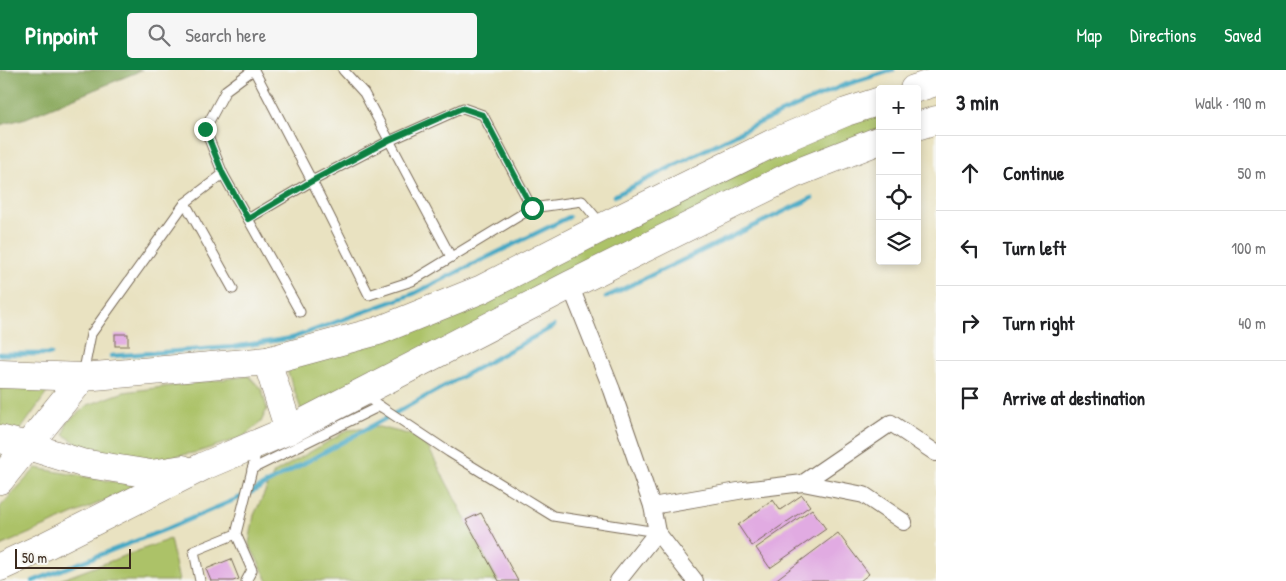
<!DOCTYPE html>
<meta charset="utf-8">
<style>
body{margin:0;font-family:"Patrick Hand",sans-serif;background:#f6f6f6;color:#202124}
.controls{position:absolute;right:15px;top:15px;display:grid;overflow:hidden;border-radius:5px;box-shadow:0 2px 8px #0003}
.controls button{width:45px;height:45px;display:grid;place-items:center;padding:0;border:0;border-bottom:1px solid #e0e0e0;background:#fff;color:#202124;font:25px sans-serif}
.scale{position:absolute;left:15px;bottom:12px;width:116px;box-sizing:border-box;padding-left:5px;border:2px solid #3b2a1e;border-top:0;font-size:14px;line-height:18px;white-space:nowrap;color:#3b2a1e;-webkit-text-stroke:4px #f6f6f2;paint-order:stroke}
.stop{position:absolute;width:15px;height:15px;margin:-11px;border:4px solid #0b8043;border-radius:50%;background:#fff}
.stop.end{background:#0b8043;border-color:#fff;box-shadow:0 1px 5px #0008}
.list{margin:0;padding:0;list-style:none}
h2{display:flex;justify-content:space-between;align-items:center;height:65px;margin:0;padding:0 20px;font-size:21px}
h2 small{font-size:16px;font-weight:400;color:#757577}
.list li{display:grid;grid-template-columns:32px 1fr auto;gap:15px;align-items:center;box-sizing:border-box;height:75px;padding:0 20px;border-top:1px solid #e0e0e0}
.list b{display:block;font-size:19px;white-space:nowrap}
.list em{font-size:16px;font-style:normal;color:#757577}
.icon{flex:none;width:28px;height:28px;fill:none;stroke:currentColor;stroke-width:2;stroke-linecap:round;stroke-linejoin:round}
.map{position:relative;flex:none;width:936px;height:511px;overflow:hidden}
header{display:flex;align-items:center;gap:30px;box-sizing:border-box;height:70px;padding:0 25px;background:#0b8043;color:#fff}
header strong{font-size:24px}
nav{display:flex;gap:28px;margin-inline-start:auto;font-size:18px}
.search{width:350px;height:45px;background:#f6f6f6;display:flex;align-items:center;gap:12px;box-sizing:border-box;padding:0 18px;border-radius:5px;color:#757577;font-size:19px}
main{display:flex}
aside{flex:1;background:#fff}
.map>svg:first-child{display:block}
.green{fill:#acc267;stroke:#747642}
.forest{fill:#89a85c;stroke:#62693d}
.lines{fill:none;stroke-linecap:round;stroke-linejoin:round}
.stream{stroke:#44a8c4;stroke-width:4.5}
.building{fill:#e1abe2}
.lane-casing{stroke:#786a57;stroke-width:11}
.street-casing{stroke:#786a57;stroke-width:18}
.highway-casing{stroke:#786a57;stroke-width:29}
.lane{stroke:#fff;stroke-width:9}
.street{stroke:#fff;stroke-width:16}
.highway{stroke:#fff;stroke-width:28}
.route{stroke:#0b8043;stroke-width:6}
</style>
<header>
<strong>Pinpoint</strong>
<div class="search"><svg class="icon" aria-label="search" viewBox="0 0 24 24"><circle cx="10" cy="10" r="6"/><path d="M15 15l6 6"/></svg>Search here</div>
<nav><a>Map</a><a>Directions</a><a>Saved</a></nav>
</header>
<main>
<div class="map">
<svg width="936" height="511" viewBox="0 0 936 511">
<rect width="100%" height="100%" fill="#f6f6f2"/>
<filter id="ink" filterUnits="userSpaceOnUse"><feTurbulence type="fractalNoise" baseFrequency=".02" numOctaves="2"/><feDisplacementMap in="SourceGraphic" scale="10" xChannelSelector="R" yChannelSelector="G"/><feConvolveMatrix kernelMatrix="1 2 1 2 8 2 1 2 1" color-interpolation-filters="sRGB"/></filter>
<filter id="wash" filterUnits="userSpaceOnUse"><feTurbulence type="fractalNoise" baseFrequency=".0096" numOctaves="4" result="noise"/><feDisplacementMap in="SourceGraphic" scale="20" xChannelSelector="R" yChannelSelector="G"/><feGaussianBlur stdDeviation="1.12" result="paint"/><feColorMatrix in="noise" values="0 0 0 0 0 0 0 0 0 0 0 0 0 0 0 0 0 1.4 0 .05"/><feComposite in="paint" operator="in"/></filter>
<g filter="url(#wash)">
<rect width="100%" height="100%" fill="#e9e2c1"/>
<g class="green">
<path d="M 880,41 L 880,58 L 302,342 L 286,297 L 786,78 Z"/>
<path d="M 249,306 L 262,320 L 267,339 L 261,352 L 243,367 L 198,382 L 161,389 L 128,389 L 81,376 L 64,365 L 67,352 L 88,335 L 124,322 Z"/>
<path d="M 0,316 L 51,317 L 19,362 L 0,359 Z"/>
<path d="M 379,357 L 416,366 L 429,379 L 498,511 L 268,511 L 249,474 L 254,445 L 274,403 L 348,360 Z"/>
<path d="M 36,398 L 138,416 L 0,476 L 0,437 Z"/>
<path d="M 170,469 L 179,511 L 57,511 Z"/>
</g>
<path class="forest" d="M 0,0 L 142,0 L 26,48 L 0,55 Z"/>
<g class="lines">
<g class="stream">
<path d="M 614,126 L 750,57 L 844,15 L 893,0"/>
<path d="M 606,227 L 812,128"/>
<path d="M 0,284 L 51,284"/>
<path d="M 111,286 L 233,277 L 292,268 L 413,224 L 569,147"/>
<path d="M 33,511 L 169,458 L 248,424 L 554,256"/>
</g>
</g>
<g id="blocks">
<g class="building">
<rect x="115" y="264" width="13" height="12"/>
<path d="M 802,425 L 810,436 L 752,476 L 738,455 L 773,430 L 780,440 Z"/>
<path d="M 812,439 L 826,459 L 770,498 L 756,478 Z"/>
<path d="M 481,443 L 518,511 L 499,511 L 466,450 Z"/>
<path d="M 838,463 L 869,504 L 860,511 L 774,511 Z"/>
<path d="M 231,489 L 239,509 L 233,511 L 211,511 L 206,499 Z"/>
</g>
</g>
</g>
<g filter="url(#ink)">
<use href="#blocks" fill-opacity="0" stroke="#786a57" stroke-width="1"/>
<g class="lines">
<g class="lane-casing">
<g id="lane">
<path d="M 254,0 L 312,111 L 369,225 L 412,211 L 532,138"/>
<path d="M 343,0 L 364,23 L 451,187"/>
<path d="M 223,104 L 300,242"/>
<path d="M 185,133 L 233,219"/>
<path d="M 248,149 L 312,111 L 389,71 L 463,38 L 483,45 L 532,138 L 582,131 L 602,155"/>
<path d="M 83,305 L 91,264 L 185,133 L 223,104 L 205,59 L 226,20 L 253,0"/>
<path d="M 365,326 L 449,382 L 553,446 L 657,462"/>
<path d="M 252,399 L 380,336"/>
<path d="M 200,511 L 194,481 L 236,464"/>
<path d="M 246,511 L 252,500 L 236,464 L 257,380"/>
</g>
</g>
<g class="street-casing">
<g id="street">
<path d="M 570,215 L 612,320 L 652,436 L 657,462 L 695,511"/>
<path d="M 803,413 L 864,425 L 904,452"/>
<path d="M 652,436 L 744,420 L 803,413 L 891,353 L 936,383"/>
<path d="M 618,511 L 657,462"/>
</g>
</g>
<g class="highway-casing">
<g id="highway">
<path d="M 914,19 L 936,12"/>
<path d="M 917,56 L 936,50"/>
<path d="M 267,291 L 289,360"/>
<path d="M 0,304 L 83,307 L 267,291 L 378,261 L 482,219 L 603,157 L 773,73 L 846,42 L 880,31"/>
<path d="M 0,369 L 28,376 L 82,393 L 151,404 L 183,399"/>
<path d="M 0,410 L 83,307"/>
<path d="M 0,497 L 39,479 L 204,396 L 289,360 L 570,215 L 794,104 L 880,70"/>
</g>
</g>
<use href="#lane" class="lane"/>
<use href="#street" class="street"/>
<use href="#highway" class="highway"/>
</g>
</g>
<g class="lines" filter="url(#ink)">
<path class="route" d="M 205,59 L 223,104 L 248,149 L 312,111 L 389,70 L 462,38 L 483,45 L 532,138"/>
</g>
</svg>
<div class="controls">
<button>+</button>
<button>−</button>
<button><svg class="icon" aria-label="locate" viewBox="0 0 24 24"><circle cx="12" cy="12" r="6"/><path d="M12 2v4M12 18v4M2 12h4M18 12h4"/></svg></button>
<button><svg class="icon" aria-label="layers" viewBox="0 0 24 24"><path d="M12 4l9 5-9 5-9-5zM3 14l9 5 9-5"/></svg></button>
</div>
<div class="scale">50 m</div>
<div class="stop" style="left:532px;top:138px"></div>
<div class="stop end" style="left:205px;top:59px"></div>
</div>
<aside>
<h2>3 min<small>Walk · 190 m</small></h2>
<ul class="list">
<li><svg class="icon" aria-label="ahead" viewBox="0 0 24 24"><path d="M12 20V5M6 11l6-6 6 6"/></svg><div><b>Continue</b></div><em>50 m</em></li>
<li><svg class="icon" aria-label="left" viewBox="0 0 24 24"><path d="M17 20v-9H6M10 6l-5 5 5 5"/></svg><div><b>Turn left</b></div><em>100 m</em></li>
<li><svg class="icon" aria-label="right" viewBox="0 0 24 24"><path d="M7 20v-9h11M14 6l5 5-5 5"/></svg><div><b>Turn right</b></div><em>40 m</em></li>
<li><svg class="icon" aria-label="arrive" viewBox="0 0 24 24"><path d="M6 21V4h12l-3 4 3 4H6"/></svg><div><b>Arrive at destination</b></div></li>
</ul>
</aside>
</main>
